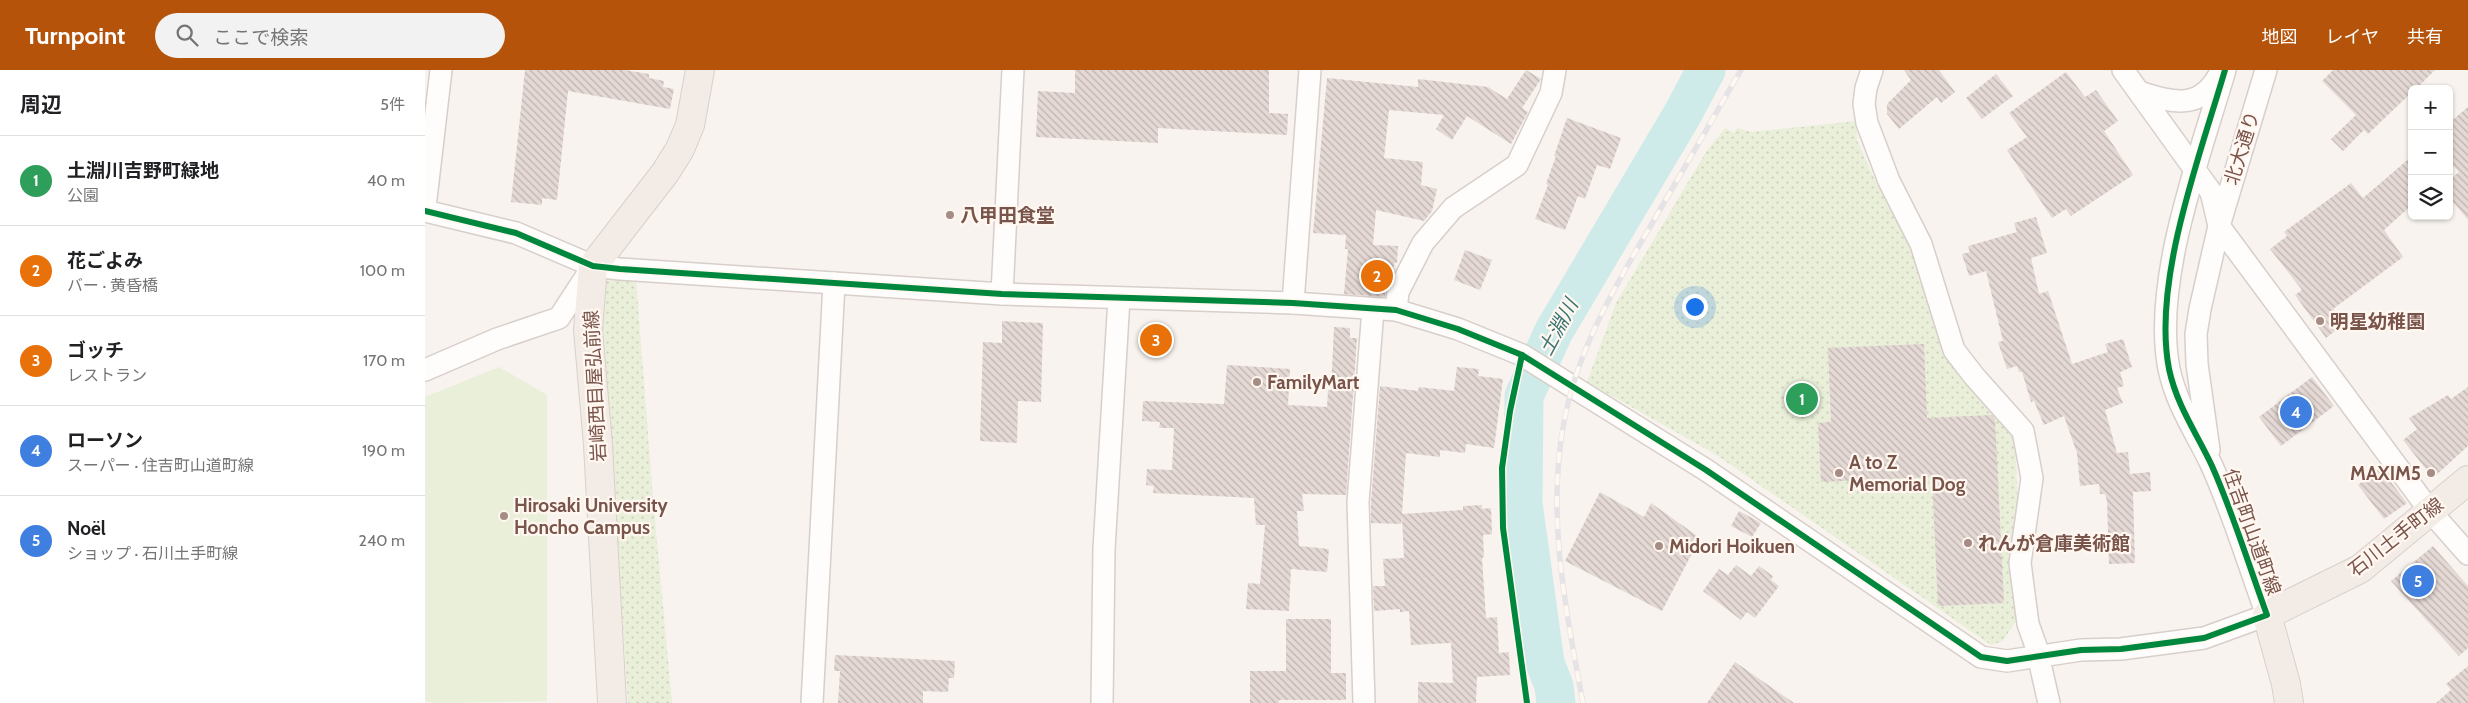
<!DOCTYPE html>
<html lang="ja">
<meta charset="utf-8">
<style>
body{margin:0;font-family:Cabin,"Noto Sans JP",sans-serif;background:#f2f2f2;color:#202124}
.controls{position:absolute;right:15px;top:15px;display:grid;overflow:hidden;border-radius:8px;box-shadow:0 1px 4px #0004}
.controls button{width:45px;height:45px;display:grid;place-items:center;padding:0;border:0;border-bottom:1px solid #e0e0e0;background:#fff;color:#202124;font:25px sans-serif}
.you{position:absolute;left:1269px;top:236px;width:18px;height:18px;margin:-12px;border:4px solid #fff;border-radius:50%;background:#1a73e8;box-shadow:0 0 0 8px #1a73e833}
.badge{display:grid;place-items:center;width:32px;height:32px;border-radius:50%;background:#b45309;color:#fff;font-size:16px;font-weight:700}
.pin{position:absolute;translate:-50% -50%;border:2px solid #fff;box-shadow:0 1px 5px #0006}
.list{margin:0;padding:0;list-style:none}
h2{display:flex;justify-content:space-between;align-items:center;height:65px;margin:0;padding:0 20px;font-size:21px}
h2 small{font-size:16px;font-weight:400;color:#757577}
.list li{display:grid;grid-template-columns:32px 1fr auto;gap:15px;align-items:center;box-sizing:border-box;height:90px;padding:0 20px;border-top:1px solid #e0e0e0}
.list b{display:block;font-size:19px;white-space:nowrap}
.list p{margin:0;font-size:16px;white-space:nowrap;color:#757577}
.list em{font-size:16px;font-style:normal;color:#757577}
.icon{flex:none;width:28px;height:28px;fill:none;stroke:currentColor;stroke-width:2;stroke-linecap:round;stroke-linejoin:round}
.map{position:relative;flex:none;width:2043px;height:633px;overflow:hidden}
header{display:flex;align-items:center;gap:30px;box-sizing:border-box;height:70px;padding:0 25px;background:#b45309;color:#fff}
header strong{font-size:24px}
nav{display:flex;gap:28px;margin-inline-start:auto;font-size:18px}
.search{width:350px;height:45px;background:#f2f2f2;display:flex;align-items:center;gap:12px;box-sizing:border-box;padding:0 18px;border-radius:28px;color:#757577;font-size:19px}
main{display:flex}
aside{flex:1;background:#fff}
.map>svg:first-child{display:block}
.grass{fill:url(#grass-dots)}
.pitch{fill:#e9efd8}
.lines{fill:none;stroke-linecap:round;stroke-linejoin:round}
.river{stroke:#ceebe9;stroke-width:39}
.building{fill:url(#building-back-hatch)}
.minor-casing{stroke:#d8ceca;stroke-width:24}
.major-casing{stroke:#dacfca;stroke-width:30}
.minor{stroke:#fefdfc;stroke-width:21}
.major{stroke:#f3ece6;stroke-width:28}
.rail-casing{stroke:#e5e3e6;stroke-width:5.5}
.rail{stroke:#fff7f0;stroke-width:4;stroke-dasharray:11;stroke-linecap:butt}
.cycleway-casing{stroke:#fff7f0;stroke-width:9}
.cycleway{stroke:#00873e;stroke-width:6}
.poi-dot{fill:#a58c84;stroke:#fff7f0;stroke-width:2}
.labels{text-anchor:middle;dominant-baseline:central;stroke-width:4.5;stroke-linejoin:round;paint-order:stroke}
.street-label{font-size:19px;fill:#79544b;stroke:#fff7f0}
.poi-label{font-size:19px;font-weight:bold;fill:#79544b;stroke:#fff7f0;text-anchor:start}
.water-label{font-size:20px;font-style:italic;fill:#3b7676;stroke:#fff7f0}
</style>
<header>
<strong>Turnpoint</strong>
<div class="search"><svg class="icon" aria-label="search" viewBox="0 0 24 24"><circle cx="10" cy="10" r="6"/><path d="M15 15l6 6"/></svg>ここで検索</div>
<nav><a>地図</a><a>レイヤ</a><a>共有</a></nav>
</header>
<main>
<aside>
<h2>周辺<small>5件</small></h2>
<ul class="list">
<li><span class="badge" style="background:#2e9e5b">1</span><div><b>土淵川吉野町緑地</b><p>公園</p></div><em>40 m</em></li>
<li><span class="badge" style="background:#e8710a">2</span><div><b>花ごよみ</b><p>バー · 黄昏橋</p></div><em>100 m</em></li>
<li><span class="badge" style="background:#e8710a">3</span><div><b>ゴッチ</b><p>レストラン</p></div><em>170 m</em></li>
<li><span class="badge" style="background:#3f7fe0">4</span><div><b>ローソン</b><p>スーパー · 住吉町山道町線</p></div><em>190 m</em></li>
<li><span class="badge" style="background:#3f7fe0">5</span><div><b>Noël</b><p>ショップ · 石川土手町線</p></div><em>240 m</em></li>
</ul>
</aside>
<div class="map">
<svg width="2043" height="633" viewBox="0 0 2043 633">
<defs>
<pattern id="grass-dots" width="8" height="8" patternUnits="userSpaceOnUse" patternTransform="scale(1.25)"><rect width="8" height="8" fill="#e9efd8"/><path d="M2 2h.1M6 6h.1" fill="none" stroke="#cbcfbb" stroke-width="1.8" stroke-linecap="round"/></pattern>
<pattern id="building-back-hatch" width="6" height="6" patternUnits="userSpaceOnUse" patternTransform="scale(1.25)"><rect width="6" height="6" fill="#e5d9d5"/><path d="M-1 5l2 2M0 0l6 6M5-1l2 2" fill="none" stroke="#beb3af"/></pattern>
</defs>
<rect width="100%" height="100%" fill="#f8f3ee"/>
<g class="grass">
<path d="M 1431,51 L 1432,70 L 1445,100 L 1590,372 L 1594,456 L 1592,549 L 1578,571 L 1566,575 L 1290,384 L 1162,312 L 1191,233 L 1281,82 L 1300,58 L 1309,63 L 1312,58 L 1327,62 Z"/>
<path d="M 189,210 L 211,210 L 228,429 L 247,633 L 203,633 L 176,234 L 180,211 Z"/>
</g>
<path class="pitch" d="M 74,297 L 122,325 L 122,631 L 10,633 L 0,631 L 0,327 Z"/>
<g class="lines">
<path class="river" d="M 1131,633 L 1129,616 L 1120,593 L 1098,433 L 1099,326 L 1129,261 L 1257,45 L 1281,0"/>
</g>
<g class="building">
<path d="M 100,0 L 200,0 L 224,4 L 224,8 L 239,11 L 238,17 L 249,19 L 245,39 L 143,21 L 132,130 L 117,128 L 117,135 L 86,132 Z"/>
<path d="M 650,0 L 844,0 L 844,43 L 863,44 L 862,65 L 733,58 L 733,73 L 611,67 L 613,21 L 650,23 Z"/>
<path d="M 1101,0 L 1116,9 L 1097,38 L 1103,42 L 1086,74 L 1042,46 L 1027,70 L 1011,59 L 1019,45 L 964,40 L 959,88 L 998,92 L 996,115 L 1012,119 L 1007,141 L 999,151 L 951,140 L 948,175 L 973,176 L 972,193 L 969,193 L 968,204 L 961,217 L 960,227 L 919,224 L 923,179 L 920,179 L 921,165 L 888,163 L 902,8 L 993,17 L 993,9 L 1063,17 L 1082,29 Z"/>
<path d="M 1479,0 L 1514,0 L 1530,22 L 1516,33 L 1512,27 L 1474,59 L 1462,44 L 1462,34 L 1486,10 Z"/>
<path d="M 1908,0 L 2010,0 L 1991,19 L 1987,19 L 1987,22 L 1943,64 L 1939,60 L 1918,81 L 1906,69 L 1931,45 L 1897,11 Z"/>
<path d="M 1641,2 L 1660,27 L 1671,20 L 1693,51 L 1679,61 L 1708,105 L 1646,146 L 1641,139 L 1627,148 L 1582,80 L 1602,67 L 1584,43 Z"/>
<path d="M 1571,4 L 1588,26 L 1557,49 L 1541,28 Z"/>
<path d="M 2043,37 L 2043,150 L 2024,127 L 2024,110 L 2034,102 L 2024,91 L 2024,53 Z"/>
<path d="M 1142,48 L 1196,68 L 1185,99 L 1172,95 L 1160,129 L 1153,126 L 1140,160 L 1110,149 L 1123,115 L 1121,114 L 1131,86 L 1129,86 Z"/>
<path d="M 1987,86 L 1987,135 L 1959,160 L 1978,187 L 1908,239 L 1919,254 L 1901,268 L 1870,225 L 1877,220 L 1845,179 L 1862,166 L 1859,162 L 1926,113 L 1938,128 Z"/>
<path d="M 1611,147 L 1622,183 L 1606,188 L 1614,224 L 1623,221 L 1647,294 L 1683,282 L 1680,274 L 1698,269 L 1707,297 L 1695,302 L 1699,316 L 1692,318 L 1698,333 L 1680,340 L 1692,383 L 1703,382 L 1705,404 L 1725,402 L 1726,421 L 1708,422 L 1710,493 L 1684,494 L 1682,431 L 1680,424 L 1675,424 L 1674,414 L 1655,416 L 1652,383 L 1639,346 L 1619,355 L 1609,331 L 1606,332 L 1597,302 L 1594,302 L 1592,296 L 1582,299 L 1573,272 L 1578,271 L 1561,201 L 1544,206 L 1537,184 L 1545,182 L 1543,176 L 1592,162 L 1589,153 Z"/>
<path d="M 1040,180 L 1067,190 L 1055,220 L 1029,210 Z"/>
<path d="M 577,251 L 618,253 L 616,332 L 593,331 L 592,373 L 555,371 L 558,272 L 577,273 Z"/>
<path d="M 909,257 L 925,258 L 925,268 L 932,268 L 921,425 L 877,424 L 879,441 L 872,441 L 874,476 L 904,479 L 902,502 L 866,499 L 864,541 L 821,539 L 823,513 L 835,514 L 840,455 L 831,455 L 829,428 L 728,423 L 729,416 L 721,415 L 722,399 L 747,400 L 749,358 L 734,358 L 735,352 L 717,351 L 718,331 L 799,334 L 802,295 L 865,299 L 863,335 L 902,337 L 903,320 L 906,320 Z"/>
<path d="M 1499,274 L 1502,348 L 1567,345 L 1570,349 L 1579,533 L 1513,536 L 1507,407 L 1396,412 L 1393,353 L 1406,352 L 1403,278 Z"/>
<path d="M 1032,297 L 1054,299 L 1053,306 L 1078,309 L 1069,378 L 1041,374 L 1040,383 L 1015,380 L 1015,387 L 981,383 L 977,444 L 1038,440 L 1038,436 L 1057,435 L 1057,439 L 1066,438 L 1067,464 L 1058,465 L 1059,487 L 1057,488 L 1061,548 L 1072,547 L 1074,583 L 1084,582 L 1085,605 L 1052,607 L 1051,633 L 993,633 L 993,612 L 1028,613 L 1026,573 L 986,575 L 984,541 L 975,542 L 975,539 L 949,541 L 948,516 L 960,516 L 958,489 L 979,488 L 977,447 L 976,454 L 946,453 L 946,432 L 955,316 L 993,321 L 994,317 L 1029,321 Z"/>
<path d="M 1887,307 L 1909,336 L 1856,376 L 1834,347 Z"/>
<path d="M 2043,317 L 2043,376 L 2008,408 L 1978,370 L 1992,359 L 1984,348 L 2023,325 L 2026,329 Z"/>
<path d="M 1955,398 L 1982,433 L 1959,449 L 1933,415 Z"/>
<path d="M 1175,422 L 1219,447 L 1226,433 L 1275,468 L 1237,541 L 1140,491 Z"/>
<path d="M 1314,441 L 1336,453 L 1327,467 L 1306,456 Z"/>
<path d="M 2008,476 L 2043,516 L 2043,578 L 2034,586 L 1966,511 Z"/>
<path d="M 1311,495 L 1326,506 L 1334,496 L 1348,506 L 1346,510 L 1354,516 L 1330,548 L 1322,542 L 1316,550 L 1278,521 L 1294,499 L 1303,505 Z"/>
<path d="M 861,549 L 906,549 L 906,603 L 921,603 L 921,630 L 854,630 L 854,633 L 825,633 L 825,601 L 861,601 Z"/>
<path d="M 410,585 L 530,591 L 529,608 L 524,608 L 523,622 L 498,621 L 498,633 L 413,633 L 415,601 L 409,601 Z"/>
<path d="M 1310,592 L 1369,633 L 1282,633 Z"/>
<path d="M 2043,596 L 2043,633 L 2011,633 L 2026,620 L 2021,614 Z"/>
</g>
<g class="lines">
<g class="minor-casing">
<g id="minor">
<path d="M 1447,0 L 1441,18 L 1439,34 L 1442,53 L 1464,111 L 1496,174 L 1529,280 L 1549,306 L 1598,361 L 1607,408 L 1595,493 L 1603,554 L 1611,576 L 1624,633"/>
<path d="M 1698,0 L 1786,122 L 1794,156 L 2005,441 L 2043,484"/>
<path d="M 1714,22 C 1749,33 1777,41 1796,1"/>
<path d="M 0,137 L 16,0"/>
<path d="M 0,141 L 91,163 L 168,196 L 195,199 L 577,224 L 868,233 L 971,240 L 1033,259 L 1097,285 L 1281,400 L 1556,587 L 1582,591 L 1656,580 L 1696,579 L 1779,568 L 1842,545 C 1824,496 1808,443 1787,396 C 1771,362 1752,336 1744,299 C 1727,211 1775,86 1800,0"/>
<path d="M 577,224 L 588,0"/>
<path d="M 868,233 L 885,0"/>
<path d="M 971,240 L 973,222 L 998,173 L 1028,138 L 1092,95 L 1126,23 L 1130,0"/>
<path d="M 0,300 L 72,269 L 134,248 L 168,196"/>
<path d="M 1784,380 L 1772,294 L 1771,264 L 1775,239 L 1794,156 L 1841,0"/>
<path d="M 387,633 L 409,213"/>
<path d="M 677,633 L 679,479 L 694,228"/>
<path d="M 939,633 L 933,432 L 948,239"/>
</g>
</g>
<g class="major-casing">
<g id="major">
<path d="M 187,633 L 173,375 L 163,260 L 168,196 L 240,103 L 255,79 L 265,55 L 275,0"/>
<path d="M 1864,633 L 1861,614 L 1842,545 L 1935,499 L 2043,410"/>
</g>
</g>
<use href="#minor" class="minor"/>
<use href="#major" class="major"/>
<g class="rail-casing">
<path id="rail" d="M 1158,633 C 1141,542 1121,445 1139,352 C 1152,279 1192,213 1229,150 C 1258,100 1287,50 1316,0"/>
</g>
<use href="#rail" class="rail"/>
<g class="cycleway-casing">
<g id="cycleway">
<path d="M 0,141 L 91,163 L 168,196 L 195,199 L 577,224 L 868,233 L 971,240 L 1033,259 L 1097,285 L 1281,400 L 1556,587 L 1582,591 L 1656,580 L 1696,579 L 1779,568 L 1842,545 C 1824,496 1808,443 1787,396 C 1771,362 1752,336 1744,299 C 1727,211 1775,86 1800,0"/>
<path d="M 1097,285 L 1085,341 L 1077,398 L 1078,458 L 1102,633"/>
</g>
</g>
<use href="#cycleway" class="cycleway"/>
</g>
<g class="poi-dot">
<circle cx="525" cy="145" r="5"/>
<circle cx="1895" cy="251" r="5"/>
<circle cx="832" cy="312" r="5"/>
<circle cx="1414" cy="403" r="5"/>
<circle cx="2006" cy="403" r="5"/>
<circle cx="79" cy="446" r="5"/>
<circle cx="1543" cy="473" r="5"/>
<circle cx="1234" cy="476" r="5"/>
</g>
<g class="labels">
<g class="street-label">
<text transform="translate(1817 78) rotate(-73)">北大通り</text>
<text transform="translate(170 316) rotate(-93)">岩崎西目屋弘前線</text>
<text transform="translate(1827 462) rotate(70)">住吉町山道町線</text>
<text transform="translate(1971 467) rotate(-38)">石川土手町線</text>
</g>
<g class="poi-label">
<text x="535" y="145">八甲田食堂</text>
<text x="1905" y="251">明星幼稚園</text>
<text x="842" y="312">FamilyMart</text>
<text x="1424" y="392">A to Z<tspan x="1424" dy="22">Memorial Dog</tspan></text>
<text x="1996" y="403" text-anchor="end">MAXIM5</text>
<text x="89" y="435">Hirosaki University<tspan x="89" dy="22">Honcho Campus</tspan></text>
<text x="1553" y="473">れんが倉庫美術館</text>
<text x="1244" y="476">Midori Hoikuen</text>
</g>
<g class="water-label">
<text transform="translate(1133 257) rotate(-62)">土淵川</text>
</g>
</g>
</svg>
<div class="controls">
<button>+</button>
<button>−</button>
<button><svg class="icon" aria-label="layers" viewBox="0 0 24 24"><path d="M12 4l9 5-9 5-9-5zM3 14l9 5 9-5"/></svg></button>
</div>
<div class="you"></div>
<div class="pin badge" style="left:1377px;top:329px;background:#2e9e5b">1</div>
<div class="pin badge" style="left:952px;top:206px;background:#e8710a">2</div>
<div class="pin badge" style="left:731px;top:270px;background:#e8710a">3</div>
<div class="pin badge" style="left:1871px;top:342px;background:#3f7fe0">4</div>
<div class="pin badge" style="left:1993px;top:511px;background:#3f7fe0">5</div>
</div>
</main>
